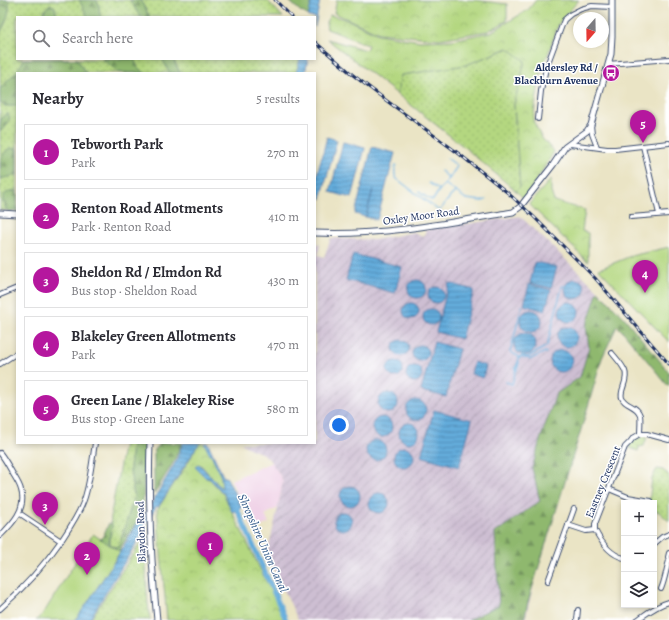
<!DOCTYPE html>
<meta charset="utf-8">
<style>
body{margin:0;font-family:Alegreya,serif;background:#f2f2f3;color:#2b2b33}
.controls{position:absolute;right:12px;bottom:12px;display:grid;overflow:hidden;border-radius:0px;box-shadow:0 2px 6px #0003}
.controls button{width:36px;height:36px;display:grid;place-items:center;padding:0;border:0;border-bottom:1px solid #e1e1e2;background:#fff;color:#2b2b33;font:20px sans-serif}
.compass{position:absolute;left:573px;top:12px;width:36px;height:36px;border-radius:50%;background:#fff;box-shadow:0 2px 6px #0003;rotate:200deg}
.you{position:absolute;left:339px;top:425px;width:14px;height:14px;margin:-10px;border:3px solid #fff;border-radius:50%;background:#1a73e8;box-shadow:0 0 0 6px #1a73e833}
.badge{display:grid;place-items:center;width:26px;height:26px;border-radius:50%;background:#b5179e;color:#fff;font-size:13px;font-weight:700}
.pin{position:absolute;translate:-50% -33px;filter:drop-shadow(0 1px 2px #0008)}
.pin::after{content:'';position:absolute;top:21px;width:14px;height:12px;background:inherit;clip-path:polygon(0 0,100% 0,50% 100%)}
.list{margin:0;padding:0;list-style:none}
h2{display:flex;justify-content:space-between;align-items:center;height:52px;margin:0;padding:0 16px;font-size:17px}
h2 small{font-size:13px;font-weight:400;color:#7c7c81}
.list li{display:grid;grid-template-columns:26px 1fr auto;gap:12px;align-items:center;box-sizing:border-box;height:56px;margin:0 8px 8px;padding:0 8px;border:1px solid #e1e1e2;border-radius:0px}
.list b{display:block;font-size:15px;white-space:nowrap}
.list p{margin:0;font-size:13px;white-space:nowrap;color:#7c7c81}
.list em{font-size:13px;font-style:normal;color:#7c7c81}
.icon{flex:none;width:22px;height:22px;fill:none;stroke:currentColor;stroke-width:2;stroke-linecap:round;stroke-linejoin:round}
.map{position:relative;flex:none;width:669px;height:620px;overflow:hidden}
.search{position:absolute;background:#fff;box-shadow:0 2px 6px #0003;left:16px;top:16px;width:300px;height:44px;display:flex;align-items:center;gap:10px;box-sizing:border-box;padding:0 14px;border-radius:0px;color:#7c7c81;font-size:15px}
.panel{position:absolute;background:#fff;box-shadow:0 2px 6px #0003;left:16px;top:72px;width:300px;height:372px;border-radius:0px}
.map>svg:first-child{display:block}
.built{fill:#efd0e6}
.industrial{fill:url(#industrial-furrows)}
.grass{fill:url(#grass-dots);stroke:#68836f}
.forest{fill:url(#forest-firs);stroke:#557466}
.park{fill:url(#park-crowns);stroke:#68836f}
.garden{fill:#b4d780;stroke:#68836f}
.water{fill:url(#water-rules);stroke:#3f6e9c}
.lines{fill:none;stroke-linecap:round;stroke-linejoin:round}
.stream{stroke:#63acdb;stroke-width:1.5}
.canal{stroke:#63acdb;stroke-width:5}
.minor-casing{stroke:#3a4a6d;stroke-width:6}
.tertiary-casing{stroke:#3a4a6d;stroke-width:7}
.minor{stroke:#fff;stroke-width:4}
.tertiary{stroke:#fff;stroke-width:5}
.rail-casing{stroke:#1b2f5e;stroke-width:3}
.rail{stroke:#fff;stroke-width:1.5;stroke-dasharray:4.5;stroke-linecap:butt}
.labels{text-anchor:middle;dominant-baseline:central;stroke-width:3;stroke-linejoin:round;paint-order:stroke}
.poi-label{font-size:11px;font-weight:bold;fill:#1b2f5e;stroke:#fff;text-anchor:end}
.street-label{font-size:11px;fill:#1b2f5e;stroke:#fff}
.water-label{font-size:12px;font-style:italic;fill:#345b8a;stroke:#fff}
</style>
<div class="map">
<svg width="669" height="620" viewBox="0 0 669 620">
<defs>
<pattern id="industrial-furrows" width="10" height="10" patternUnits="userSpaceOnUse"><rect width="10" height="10" fill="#cdbed2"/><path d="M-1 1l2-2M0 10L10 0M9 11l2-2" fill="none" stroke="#a69bae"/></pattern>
<pattern id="grass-dots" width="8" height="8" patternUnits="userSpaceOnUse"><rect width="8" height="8" fill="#b4d780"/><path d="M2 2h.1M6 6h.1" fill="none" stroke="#9ab971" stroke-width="1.8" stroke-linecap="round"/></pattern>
<pattern id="forest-firs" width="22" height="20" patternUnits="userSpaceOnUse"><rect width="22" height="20" fill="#8fb86e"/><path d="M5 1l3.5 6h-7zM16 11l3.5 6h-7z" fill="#74965e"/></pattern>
<pattern id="park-crowns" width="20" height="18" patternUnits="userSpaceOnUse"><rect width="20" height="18" fill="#b4d780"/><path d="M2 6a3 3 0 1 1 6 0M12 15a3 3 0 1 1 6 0" fill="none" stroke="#9ab971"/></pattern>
<pattern id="water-rules" width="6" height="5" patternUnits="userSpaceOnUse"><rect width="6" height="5" fill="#63acdb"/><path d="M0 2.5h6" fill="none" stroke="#518cb5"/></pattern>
</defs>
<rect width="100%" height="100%" fill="#fff"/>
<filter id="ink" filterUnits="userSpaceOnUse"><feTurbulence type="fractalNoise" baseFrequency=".025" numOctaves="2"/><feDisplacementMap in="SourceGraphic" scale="8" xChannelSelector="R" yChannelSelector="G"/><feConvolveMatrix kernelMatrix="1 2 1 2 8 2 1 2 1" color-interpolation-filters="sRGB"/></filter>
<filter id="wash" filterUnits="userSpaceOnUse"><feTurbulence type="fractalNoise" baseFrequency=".012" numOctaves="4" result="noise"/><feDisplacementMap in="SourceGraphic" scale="16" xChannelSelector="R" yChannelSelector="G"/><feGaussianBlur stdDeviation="0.9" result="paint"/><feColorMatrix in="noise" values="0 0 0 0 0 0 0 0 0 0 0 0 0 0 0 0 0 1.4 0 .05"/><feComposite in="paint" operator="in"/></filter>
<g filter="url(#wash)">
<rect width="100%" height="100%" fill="#eae4c5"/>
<path class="built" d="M 272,462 L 283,481 L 278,508 L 265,515 L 269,523 L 253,530 L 231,480 Z"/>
<path class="industrial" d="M 520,216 L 603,295 L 604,354 L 602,358 L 584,420 L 534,583 L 525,620 L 298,620 L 267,554 L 278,508 L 283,481 L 278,472 L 268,458 L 263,454 L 249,448 L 241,443 L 315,443 L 315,243 L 320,245 L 318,255 L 324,257 L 331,238 L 374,240 L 414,232 L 420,236 L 424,236 L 426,230 Z"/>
<g class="grass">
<path d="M 0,0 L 134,0 L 144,17 L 17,17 L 17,59 L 167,59 L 175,73 L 17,73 L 17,211 L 0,210 Z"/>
<path d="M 140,0 L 267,0 L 283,17 L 150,17 Z"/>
<path d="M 509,48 L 525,61 L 514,104 L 520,187 L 516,191 L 464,147 L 397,94 L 401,75 L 466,65 Z"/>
<path d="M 173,59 L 300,59 L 296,73 L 180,73 Z"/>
<path d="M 640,437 L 647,437 L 644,446 L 639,447 L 638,451 L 628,447 L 634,439 Z"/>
<path d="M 124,443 L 132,443 L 130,470 L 134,497 L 119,546 L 115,547 L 110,544 L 111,513 Z"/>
<path d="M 657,469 L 663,470 L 669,475 L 669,521 L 659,512 L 654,510 L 655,506 L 654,505 L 654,503 L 649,503 L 652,478 Z"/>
<path d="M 145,536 L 147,594 L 150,620 L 90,620 Z"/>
</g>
<g class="forest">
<path d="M 0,0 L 8,0 C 12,8 5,26 0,33 Z"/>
<path d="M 79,0 L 96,0 L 99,5 L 100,15 L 102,17 L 88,17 Z"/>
<path d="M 130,0 L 140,0 L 150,17 L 140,17 Z"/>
<path d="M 288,0 L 312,0 L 309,16 L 300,11 Z"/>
<path d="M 50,4 L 55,7 L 57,17 L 42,17 L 45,10 Z"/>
<path d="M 25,59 L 77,59 L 86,73 L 17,73 L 17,106 L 4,106 L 0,102 L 0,89 L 4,84 L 15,73 Z"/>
<path d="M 102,59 L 134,59 L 138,68 L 145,73 L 120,73 Z"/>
<path d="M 162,59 L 173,59 L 180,73 L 170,73 Z"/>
<path d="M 7,113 L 10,117 C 8,124 7,127 0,131 C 0,123 0,117 7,113 Z"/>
<path d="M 10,148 L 17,149 L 17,175 L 0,179 C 0,166 0,153 10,148 Z"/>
<path d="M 14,191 L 17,191 L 17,211 L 8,211 C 3,206 0,197 6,193 C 9,192 11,192 14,191 Z"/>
<path d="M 598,291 L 623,316 L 669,372 L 669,387 L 625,334 L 617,326 L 602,358 L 584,420 L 528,602 L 524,620 L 468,620 L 499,605 L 495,533 L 540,501 L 532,468 L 541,437 L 556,394 L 580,377 L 589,347 L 586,327 Z"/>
<path d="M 132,443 L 145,443 L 143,513 L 114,558 L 99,540 L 103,536 L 109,523 L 112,524 L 112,527 L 109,543 L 115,548 L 119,546 L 134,497 L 130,470 Z"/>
<path d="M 161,443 L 182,443 L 173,463 L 154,494 L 154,451 Z"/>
</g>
<g class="park">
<path d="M 337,0 L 474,0 L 507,4 L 507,21 L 488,31 L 439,39 L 379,33 L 334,13 Z"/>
<path d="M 536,0 L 579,0 L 559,23 L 540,76 L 533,120 L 541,137 L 554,152 L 531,189 L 524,199 L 516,191 L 520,187 L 514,104 L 525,61 L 508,48 L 466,65 L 401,75 L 397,94 L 327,39 L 366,50 L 368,45 L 327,29 L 326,22 L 330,15 L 348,20 L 378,34 L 420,41 L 453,40 L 491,32 L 528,10 Z"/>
<path d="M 551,179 L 551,192 L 554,201 L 585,210 L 582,231 L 588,233 L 588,262 L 529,204 Z"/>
<path d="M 200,443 L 205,443 L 211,453 L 221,477 L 222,488 L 221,488 L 200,464 L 206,478 L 210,479 L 224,495 L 285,620 L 167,620 L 157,510 L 192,456 C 193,451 196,446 200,443 Z"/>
</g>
<g class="garden">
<path d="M 669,247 L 669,342 L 599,269 L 631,256 Z"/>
<path d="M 93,534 L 120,552 L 84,608 L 75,620 L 36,620 L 43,614 Z"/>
</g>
<g class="water">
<path d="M 312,0 L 320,0 L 315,27 L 315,17 L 308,17 Z"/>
<path d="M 300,59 L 308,59 L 305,73 L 296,73 Z"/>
<path d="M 327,137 L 337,140 L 321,199 L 315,198 L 315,182 Z"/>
<path d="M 343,142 L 365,148 L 352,198 L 330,192 Z"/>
<path d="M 372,147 L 395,153 L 377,220 L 366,217 L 373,189 L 366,217 L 355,214 Z"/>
<path d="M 353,254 L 402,267 L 395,293 L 346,280 Z"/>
<path d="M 535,262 L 557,267 L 551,288 L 530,283 Z"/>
<circle cx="575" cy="289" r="10"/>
<circle cx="417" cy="289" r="9"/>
<path d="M 449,283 L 474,290 L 461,339 L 436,332 Z"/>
<path d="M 529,284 L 551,290 L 545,311 L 524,305 Z"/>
<circle cx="436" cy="295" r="8"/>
<circle cx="569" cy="312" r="10"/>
<circle cx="411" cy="311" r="8"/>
<circle cx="431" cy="317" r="8"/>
<circle cx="531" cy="321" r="11"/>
<circle cx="567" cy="337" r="10"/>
<circle cx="525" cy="344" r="11"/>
<circle cx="401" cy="348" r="8"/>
<path d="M 434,342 L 459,349 L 446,397 L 421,391 Z"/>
<circle cx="420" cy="353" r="8"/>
<circle cx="561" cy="361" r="11"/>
<circle cx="395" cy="369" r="8"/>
<path d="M 474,362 L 486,366 L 483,378 L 471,374 Z"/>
<circle cx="414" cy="374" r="8"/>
<circle cx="388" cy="403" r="10"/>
<circle cx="416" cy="410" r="10"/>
<path d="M 434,410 L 472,420 L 459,467 L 421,456 Z"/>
<circle cx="382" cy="427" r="10"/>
<circle cx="409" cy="433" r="10"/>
<circle cx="376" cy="450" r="10"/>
<path d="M 183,443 L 200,443 L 196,448 L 159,506 L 156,507 L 143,528 L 142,534 L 128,557 L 89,620 L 75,620 L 84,608 L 116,559 L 141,517 L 144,516 L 175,463 Z"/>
<path d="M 204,443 L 208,443 L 223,476 L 227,478 L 242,508 L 232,512 L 224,494 L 210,479 L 206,478 L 195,467 L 199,464 L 221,488 L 222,488 L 221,477 L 211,454 L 209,453 Z"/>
<circle cx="404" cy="457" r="10"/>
<circle cx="350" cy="496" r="10"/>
<circle cx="379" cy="503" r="10"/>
<circle cx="343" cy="521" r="9"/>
</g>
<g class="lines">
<g class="stream">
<path d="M 447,158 L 456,165 L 457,166 L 449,179"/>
<path d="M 396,165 C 395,170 393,174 397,179 L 438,210 L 440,210 L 450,197 L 455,192"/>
<path d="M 441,171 L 449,178 L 445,184"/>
<path d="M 429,183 L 439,190 L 445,184 L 466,199 L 482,201 L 486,200"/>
<path d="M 419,192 L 429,199 L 433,200 L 440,189"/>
<path d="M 521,357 L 531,359 L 545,352 L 546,353"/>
<path d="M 519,358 L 521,356 L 528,357 L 547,346 L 562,287 L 563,286 L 565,286"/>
<path d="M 516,371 L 517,370 L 519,362"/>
<path d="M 516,371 L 515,369 L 518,362"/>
<path d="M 506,382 L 512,384 L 519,358 L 518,356 L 510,352 L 522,306"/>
</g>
<path class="canal" d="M 235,504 L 286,620"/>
</g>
</g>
<g filter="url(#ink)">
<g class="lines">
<g class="minor-casing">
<g id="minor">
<path d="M 608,64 L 669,59"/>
<path d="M 538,119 L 541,91 L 546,68 L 564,20 L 571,14 L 581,9 L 592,6 L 612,7"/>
<path d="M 591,125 L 592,134 L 597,147"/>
<path d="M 570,144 L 607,149 L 615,149 L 669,143"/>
<path d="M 643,146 L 659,214"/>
<path d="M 631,217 L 669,214"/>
<path d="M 0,295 L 17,288"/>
<path d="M 612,353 C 616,358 622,364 625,371 C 629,380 619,391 622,398 C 625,406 637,405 640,415 C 641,420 640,428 640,434"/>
<path d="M 0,364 L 17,353"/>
<path d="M 0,453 C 5,459 9,467 13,474 C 16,479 20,485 21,490 C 27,509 12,524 0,536"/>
<path d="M 609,489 L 628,497 L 651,501"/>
<path d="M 19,513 L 61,541"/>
<path d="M 568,525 L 586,531 L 595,530"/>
<path d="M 654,544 L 662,537 L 669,534"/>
<path d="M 669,553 L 668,557 L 669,560"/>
<path d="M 624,558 C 611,555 601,542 595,530 L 595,524 L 625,447 L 630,442 L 633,438 L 640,434 L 647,434 L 669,440"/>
<path d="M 548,581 L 574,509"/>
<path d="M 661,589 C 665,580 666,570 669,561"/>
<path d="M 0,609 C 24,588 45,564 63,538 C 71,526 79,514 84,500 C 90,483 92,461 95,443"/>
<path d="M 577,620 L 578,610"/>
<path d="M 637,620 C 647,613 657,605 669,602"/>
</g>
</g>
<g class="tertiary-casing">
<g id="tertiary">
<path d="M 0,213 L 17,214"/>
<path d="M 315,233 C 379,236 443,224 507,213 L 513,212 L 520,207 L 553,165 L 565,147 L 587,131 L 591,125 L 611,54 L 612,36 L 612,0"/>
<path d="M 150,443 C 148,502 151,561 157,620"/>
</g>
</g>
<use href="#minor" class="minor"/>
<use href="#tertiary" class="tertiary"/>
<g class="rail-casing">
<g id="rail">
<path d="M 275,0 L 292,17"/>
<path d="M 315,42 L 353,75 L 387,101 L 458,153 L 508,193 L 533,216 L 595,278 L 669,364"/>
</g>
</g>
<use href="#rail" class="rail"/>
</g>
</g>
<defs>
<g id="bus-disc" transform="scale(0.9)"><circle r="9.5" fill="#b5179e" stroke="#fff"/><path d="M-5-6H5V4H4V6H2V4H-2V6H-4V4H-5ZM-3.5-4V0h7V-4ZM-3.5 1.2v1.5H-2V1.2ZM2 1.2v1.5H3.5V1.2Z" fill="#fff"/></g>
</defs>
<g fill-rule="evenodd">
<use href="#bus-disc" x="611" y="73"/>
</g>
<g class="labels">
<g class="poi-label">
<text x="598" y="67">Aldersley Rd /<tspan x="598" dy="13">Blackburn Avenue</tspan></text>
</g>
<g class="street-label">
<text transform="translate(421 216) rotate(-8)">Oxley Moor Road</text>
<text transform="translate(603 482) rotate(-68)">Eastney Crescent</text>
<text transform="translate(141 532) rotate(-92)">Blaydon Road</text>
</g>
<g class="water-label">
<text transform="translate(263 543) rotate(66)">Shropshire Union Canal</text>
</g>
</g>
</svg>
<div class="controls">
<button>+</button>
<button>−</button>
<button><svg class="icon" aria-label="layers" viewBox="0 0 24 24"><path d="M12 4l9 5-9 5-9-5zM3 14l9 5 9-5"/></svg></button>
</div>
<svg class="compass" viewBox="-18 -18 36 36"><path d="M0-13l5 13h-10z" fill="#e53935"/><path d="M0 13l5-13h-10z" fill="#7c7c81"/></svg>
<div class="you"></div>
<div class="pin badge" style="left:210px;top:565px">1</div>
<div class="pin badge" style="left:87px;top:575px">2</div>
<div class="pin badge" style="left:45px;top:525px">3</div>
<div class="pin badge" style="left:645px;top:293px">4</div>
<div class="pin badge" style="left:643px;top:143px">5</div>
<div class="search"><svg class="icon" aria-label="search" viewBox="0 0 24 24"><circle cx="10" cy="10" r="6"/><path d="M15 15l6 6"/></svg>Search here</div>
<section class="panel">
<h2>Nearby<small>5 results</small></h2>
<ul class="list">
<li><span class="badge">1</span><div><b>Tebworth Park</b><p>Park</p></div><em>270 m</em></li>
<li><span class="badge">2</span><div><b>Renton Road Allotments</b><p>Park · Renton Road</p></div><em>410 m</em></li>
<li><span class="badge">3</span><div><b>Sheldon Rd / Elmdon Rd</b><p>Bus stop · Sheldon Road</p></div><em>430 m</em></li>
<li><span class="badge">4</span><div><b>Blakeley Green Allotments</b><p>Park</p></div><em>470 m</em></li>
<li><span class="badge">5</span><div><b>Green Lane / Blakeley Rise</b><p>Bus stop · Green Lane</p></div><em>580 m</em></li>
</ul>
</section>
</div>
